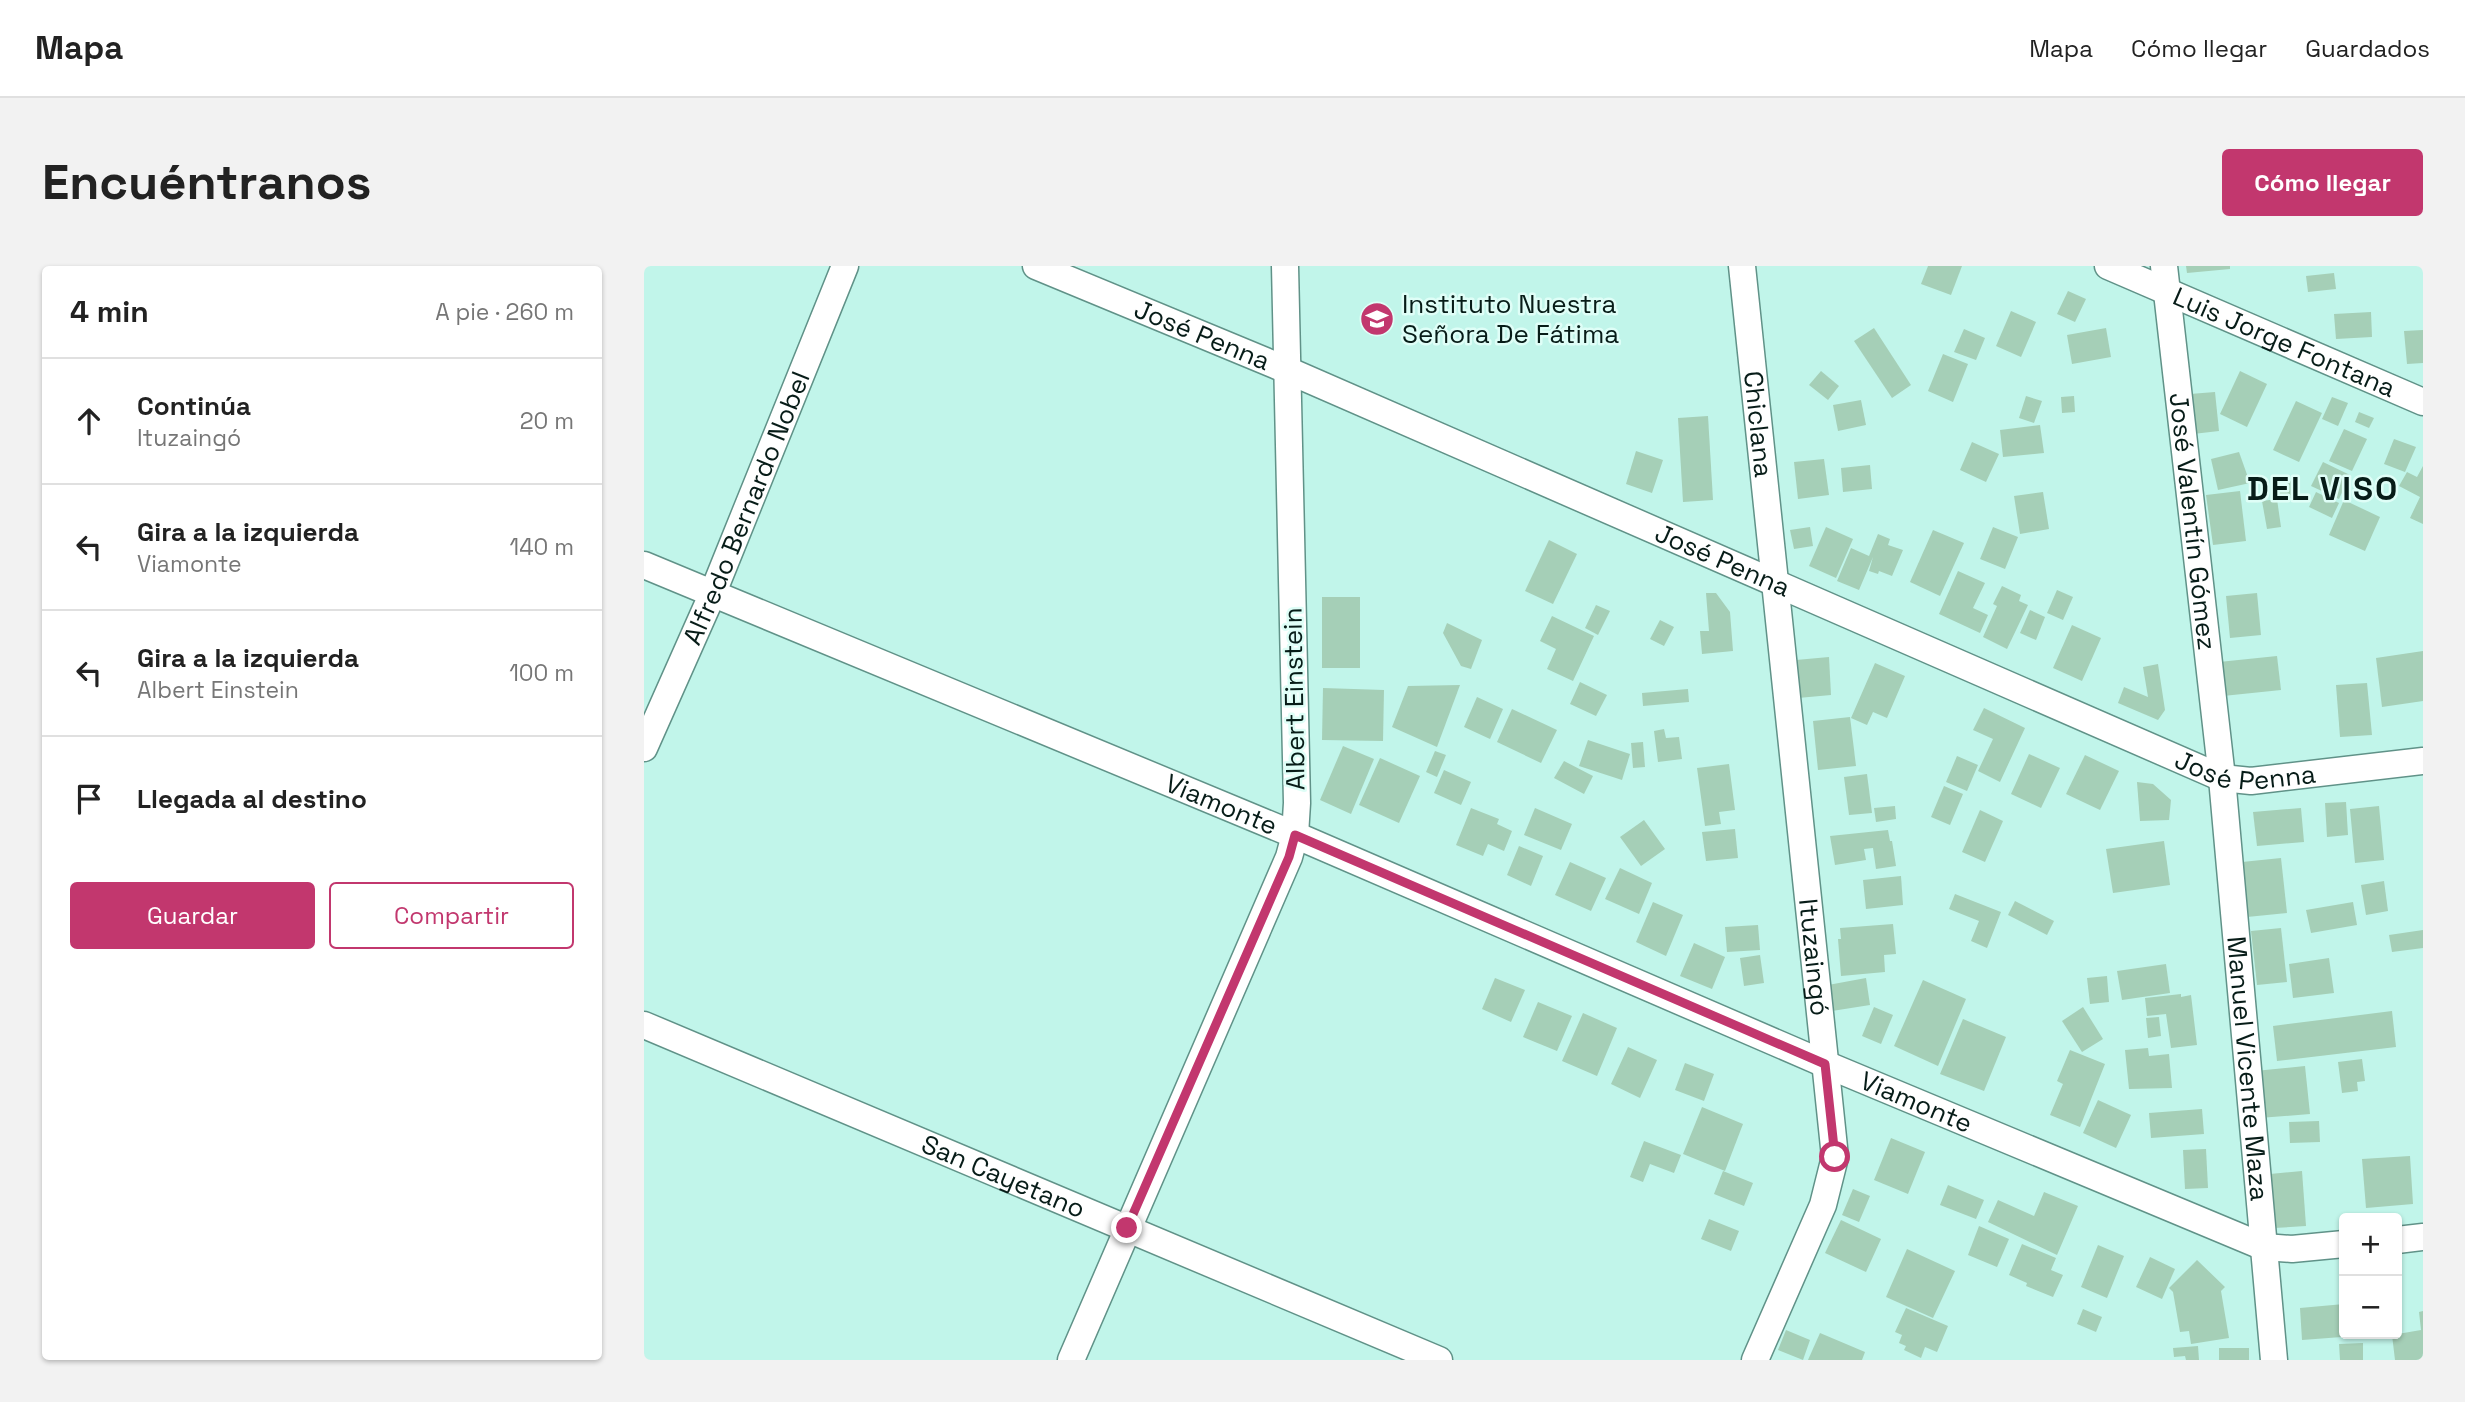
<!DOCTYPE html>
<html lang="es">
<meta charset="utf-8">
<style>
body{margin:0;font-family:"Space Grotesk",sans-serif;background:#f2f2f2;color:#222}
.controls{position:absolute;right:21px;bottom:21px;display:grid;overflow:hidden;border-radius:7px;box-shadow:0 2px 5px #0004}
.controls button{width:63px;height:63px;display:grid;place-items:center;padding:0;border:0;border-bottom:2px solid #e0e0e0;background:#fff;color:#222;font:35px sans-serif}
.stop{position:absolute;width:21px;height:21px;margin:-16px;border:5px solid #c2376e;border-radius:50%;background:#fff}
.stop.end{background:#c2376e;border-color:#fff;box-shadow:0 2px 7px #0008}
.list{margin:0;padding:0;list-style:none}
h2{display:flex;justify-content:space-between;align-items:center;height:91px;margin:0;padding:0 28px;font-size:30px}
h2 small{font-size:23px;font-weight:400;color:#767676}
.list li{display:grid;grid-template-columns:46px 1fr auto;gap:21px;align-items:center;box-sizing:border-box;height:126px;padding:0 28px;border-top:2px solid #e0e0e0}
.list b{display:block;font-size:26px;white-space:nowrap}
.list p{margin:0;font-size:23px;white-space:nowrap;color:#767676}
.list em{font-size:23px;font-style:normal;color:#767676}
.actions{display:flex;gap:14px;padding:21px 28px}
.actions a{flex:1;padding:16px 0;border:2px solid #c2376e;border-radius:7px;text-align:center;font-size:24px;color:#c2376e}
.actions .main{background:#c2376e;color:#fff}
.icon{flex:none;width:38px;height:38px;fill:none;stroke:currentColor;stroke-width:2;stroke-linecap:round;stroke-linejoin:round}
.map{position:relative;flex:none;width:1779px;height:1094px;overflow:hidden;border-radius:7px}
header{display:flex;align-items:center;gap:42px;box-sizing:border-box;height:98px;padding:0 35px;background:#fff;border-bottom:2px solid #e0e0e0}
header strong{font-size:33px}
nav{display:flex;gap:38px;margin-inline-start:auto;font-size:24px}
.intro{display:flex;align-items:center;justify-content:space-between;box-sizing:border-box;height:168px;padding:0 42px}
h1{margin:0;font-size:49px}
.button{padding:18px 32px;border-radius:7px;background:#c2376e;color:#fff;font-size:24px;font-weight:700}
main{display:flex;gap:42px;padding:0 42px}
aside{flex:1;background:#fff;border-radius:7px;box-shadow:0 2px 5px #0004}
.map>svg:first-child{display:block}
.building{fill:#a5cfb7}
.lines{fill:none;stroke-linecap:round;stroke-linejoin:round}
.street-casing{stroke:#609288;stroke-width:29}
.street{stroke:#fff;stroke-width:26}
.route{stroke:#c2376e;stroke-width:9}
.labels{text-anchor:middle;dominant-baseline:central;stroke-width:5;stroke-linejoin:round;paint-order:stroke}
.poi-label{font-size:26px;fill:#071c18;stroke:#dffef7;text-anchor:start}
.street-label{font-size:26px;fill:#071c18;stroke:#dffef7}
.district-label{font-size:33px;font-weight:bold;letter-spacing:2px;fill:#071c18;stroke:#dffef7}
</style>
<header>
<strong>Mapa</strong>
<nav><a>Mapa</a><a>Cómo llegar</a><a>Guardados</a></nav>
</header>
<div class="intro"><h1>Encuéntranos</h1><a class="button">Cómo llegar</a></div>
<main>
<aside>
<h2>4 min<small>A pie · 260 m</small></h2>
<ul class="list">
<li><svg class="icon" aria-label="ahead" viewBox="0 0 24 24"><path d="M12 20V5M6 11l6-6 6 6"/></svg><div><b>Continúa</b><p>Ituzaingó</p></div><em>20 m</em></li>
<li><svg class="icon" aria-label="left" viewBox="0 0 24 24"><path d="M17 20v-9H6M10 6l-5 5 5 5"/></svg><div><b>Gira a la izquierda</b><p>Viamonte</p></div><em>140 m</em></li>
<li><svg class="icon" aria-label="left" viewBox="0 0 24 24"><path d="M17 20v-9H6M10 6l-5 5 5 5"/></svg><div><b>Gira a la izquierda</b><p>Albert Einstein</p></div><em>100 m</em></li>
<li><svg class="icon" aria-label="arrive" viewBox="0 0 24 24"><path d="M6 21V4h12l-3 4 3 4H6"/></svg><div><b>Llegada al destino</b></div></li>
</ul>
<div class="actions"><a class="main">Guardar</a><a>Compartir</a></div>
</aside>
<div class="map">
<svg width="1779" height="1094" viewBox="0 0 1779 1094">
<rect width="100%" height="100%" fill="#c1f5ea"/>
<g class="building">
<path d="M 1284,0 L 1318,0 L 1307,29 L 1277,18 Z"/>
<path d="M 1542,0 L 1586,0 L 1586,3 L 1543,7 Z"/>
<path d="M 1690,7 L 1692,23 L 1664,26 L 1662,10 Z"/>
<path d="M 1424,25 L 1442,33 L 1431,56 L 1413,48 Z"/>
<path d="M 1367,45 L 1392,56 L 1377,91 L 1352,80 Z"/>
<path d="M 1727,46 L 1728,71 L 1692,73 L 1690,48 Z"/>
<path d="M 1230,62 L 1267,119 L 1248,132 L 1210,75 Z"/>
<path d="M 1462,62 L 1467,91 L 1428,98 L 1423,69 Z"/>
<path d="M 1320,63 L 1341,72 L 1332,94 L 1310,86 Z"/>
<path d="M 1779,64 L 1779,97 L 1763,98 L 1760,65 Z"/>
<path d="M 1299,88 L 1324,98 L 1309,136 L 1284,125 Z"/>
<path d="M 1177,105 L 1195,120 L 1184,134 L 1165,119 Z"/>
<path d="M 1596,105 L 1623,118 L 1603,161 L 1576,148 Z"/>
<path d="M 1571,126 L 1575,165 L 1549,168 L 1546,128 Z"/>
<path d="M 1382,130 L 1398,135 L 1390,157 L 1375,152 Z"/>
<path d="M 1430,130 L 1431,146 L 1418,147 L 1417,131 Z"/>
<path d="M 1688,131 L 1704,137 L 1694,160 L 1678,153 Z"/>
<path d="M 1217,134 L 1222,159 L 1194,165 L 1189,139 Z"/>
<path d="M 1652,135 L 1678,147 L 1655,196 L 1629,184 Z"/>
<path d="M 1715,146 L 1730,152 L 1725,162 L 1711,156 Z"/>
<path d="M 1064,150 L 1069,234 L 1039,236 L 1034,152 Z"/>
<path d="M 1396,159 L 1400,187 L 1359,191 L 1356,164 Z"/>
<path d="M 1700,163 L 1723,173 L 1708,205 L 1685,195 Z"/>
<path d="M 1750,173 L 1772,181 L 1761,206 L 1740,198 Z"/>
<path d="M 1328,176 L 1355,188 L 1342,216 L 1316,204 Z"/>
<path d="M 992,185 L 1019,194 L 1008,227 L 982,218 Z"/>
<path d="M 1595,186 L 1606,217 L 1574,224 L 1567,193 Z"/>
<path d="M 1180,193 L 1185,229 L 1154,233 L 1150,196 Z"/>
<path d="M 1679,196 L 1706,209 L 1695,233 L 1667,220 Z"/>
<path d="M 1226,199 L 1228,223 L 1199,226 L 1197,202 Z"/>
<path d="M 1779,200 L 1779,258 L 1766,252 L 1776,231 L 1755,220 L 1763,206 L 1773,211 Z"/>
<path d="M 1650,214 L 1653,231 L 1634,234 L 1632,218 Z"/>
<path d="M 1596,225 L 1602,275 L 1569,279 L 1562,229 Z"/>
<path d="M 1399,226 L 1405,263 L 1376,268 L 1370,230 Z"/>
<path d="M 1672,226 L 1695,237 L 1688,252 L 1665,241 Z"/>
<path d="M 1633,233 L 1637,261 L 1623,263 L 1618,235 Z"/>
<path d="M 1700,234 L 1736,251 L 1721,285 L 1685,269 Z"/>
<path d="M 1166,261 L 1169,280 L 1150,283 L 1146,264 Z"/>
<path d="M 1182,261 L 1209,273 L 1192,312 L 1165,300 Z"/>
<path d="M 1349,261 L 1374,271 L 1361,303 L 1336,293 Z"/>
<path d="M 1289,264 L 1320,277 L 1296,330 L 1266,316 Z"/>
<path d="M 1234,268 L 1246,273 L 1244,279 L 1259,284 L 1248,310 L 1235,305 L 1234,308 L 1225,305 L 1229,291 L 1215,324 L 1193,315 L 1207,282 L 1225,290 Z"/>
<path d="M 905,274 L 933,288 L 909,338 L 881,325 Z"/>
<path d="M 1314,305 L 1341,317 L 1329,342 L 1344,349 L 1336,367 L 1295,348 Z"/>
<path d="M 1358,320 L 1377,329 L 1375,335 L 1384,339 L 1363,383 L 1339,371 L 1353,340 L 1349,338 Z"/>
<path d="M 1413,324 L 1429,331 L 1419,354 L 1403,347 Z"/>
<path d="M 1062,327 L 1072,327 L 1086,346 L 1089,385 L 1058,388 L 1056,365 L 1065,365 Z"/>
<path d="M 1613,327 L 1617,369 L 1586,372 L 1582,330 Z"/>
<rect x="678" y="331" width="38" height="71"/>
<path d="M 952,339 L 966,345 L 954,369 L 941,362 Z"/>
<path d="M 1386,344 L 1401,351 L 1392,374 L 1376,367 Z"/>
<path d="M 908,350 L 950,370 L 929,415 L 903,403 L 912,383 L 896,375 Z"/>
<path d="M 1016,354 L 1030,361 L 1020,380 L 1006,373 Z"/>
<path d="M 803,357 L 838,374 L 827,403 L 817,400 L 799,367 Z"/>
<path d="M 1428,359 L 1457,372 L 1438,415 L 1409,402 Z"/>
<path d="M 1779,385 L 1779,435 L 1738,441 L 1732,392 Z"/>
<path d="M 1633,390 L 1637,424 L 1579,430 L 1575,396 Z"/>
<path d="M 1185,391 L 1187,429 L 1154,432 L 1152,394 Z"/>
<path d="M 1231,397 L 1261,410 L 1243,452 L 1229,446 L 1223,459 L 1207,452 Z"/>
<path d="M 1514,398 L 1521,444 L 1514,454 L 1474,437 L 1480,421 L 1504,431 L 1499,401 Z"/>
<path d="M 936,416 L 963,429 L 952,450 L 926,438 Z"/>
<path d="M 1723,417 L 1728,469 L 1696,471 L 1692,419 Z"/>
<path d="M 816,419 L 793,481 L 748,461 L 764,420 Z"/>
<path d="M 679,422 L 740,424 L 739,475 L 678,474 Z"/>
<path d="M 1044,423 L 1045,436 L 999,440 L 998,427 Z"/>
<path d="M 833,431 L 859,443 L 846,473 L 820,461 Z"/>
<path d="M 1340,442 L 1381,462 L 1356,516 L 1334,505 L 1349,473 L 1329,464 Z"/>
<path d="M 868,443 L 913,464 L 897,497 L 853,476 Z"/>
<path d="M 1206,451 L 1212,500 L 1174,504 L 1169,455 Z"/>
<path d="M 1020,463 L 1022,472 L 1035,471 L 1038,493 L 1014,496 L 1010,465 Z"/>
<path d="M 944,474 L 986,488 L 978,514 L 935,500 Z"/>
<path d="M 999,476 L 1001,501 L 989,502 L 987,477 Z"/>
<path d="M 699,480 L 730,493 L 707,548 L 676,534 Z"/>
<path d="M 791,485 L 802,489 L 793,511 L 782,506 Z"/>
<path d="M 1385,488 L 1416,502 L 1397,542 L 1367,528 Z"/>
<path d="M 1441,489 L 1475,505 L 1456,544 L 1422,528 Z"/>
<path d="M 1313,490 L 1334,499 L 1323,525 L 1302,516 Z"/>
<path d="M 736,492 L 776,510 L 755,557 L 715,539 Z"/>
<path d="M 920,495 L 949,510 L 940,528 L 910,512 Z"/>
<path d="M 1085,498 L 1091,544 L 1075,546 L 1077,558 L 1061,560 L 1053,502 Z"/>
<path d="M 800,504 L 827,516 L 817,539 L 790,527 Z"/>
<path d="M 1223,508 L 1228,547 L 1205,549 L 1200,511 Z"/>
<path d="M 1493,516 L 1509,518 L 1527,534 L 1525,554 L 1496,555 Z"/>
<path d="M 1300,520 L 1319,528 L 1306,559 L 1287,551 Z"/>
<path d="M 1702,536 L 1704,569 L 1683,571 L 1681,537 Z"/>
<path d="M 1251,540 L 1252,553 L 1232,556 L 1230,542 Z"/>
<path d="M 1735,540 L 1740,594 L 1711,597 L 1706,543 Z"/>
<path d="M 827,542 L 855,553 L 853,558 L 868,565 L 860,585 L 844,578 L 839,590 L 812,579 Z"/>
<path d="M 891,542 L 928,558 L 917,584 L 880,569 Z"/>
<path d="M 1657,542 L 1660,576 L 1613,580 L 1609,546 Z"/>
<path d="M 1336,544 L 1359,555 L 1341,596 L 1318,586 Z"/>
<path d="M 1000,554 L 1021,583 L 997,600 L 976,571 Z"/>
<path d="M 1091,563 L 1094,592 L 1062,595 L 1058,566 Z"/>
<path d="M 1244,564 L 1246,575 L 1248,575 L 1252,600 L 1232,603 L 1229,582 L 1220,583 L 1222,594 L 1191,599 L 1186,570 Z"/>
<path d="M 1520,575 L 1526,619 L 1469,627 L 1462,583 Z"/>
<path d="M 875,580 L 899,590 L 887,620 L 863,609 Z"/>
<path d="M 1637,592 L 1643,647 L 1603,651 L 1598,596 Z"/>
<path d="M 926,596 L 962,612 L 947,645 L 911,629 Z"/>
<path d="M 976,602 L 1008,617 L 995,648 L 961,633 Z"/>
<path d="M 1257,610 L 1259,639 L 1222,643 L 1219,614 Z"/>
<path d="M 1740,615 L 1744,645 L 1722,649 L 1717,619 Z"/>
<path d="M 1311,628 L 1357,646 L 1343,682 L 1327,675 L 1335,655 L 1305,643 Z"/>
<path d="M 1371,635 L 1410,655 L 1403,669 L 1364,649 Z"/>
<path d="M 1009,636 L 1039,649 L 1022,690 L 992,676 Z"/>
<path d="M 1709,636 L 1713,659 L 1667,667 L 1662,644 Z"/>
<path d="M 1249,658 L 1252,688 L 1240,689 L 1241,706 L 1197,710 L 1194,673 L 1197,673 L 1196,662 Z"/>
<path d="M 1114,659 L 1116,684 L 1083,686 L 1081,661 Z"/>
<path d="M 1637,662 L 1643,716 L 1613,719 L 1607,665 Z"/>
<path d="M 1779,664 L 1779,682 L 1748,686 L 1745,669 Z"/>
<path d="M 1050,677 L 1081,691 L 1068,723 L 1036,710 Z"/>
<path d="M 1116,689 L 1120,717 L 1100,720 L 1096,692 Z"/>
<path d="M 1685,692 L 1690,727 L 1649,732 L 1645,698 Z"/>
<path d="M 1522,698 L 1526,727 L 1478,734 L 1473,705 Z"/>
<path d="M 1463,710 L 1465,736 L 1446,738 L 1443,712 Z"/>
<path d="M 851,712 L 881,724 L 867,756 L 838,743 Z"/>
<path d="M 1222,712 L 1226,739 L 1188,745 L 1184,719 Z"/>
<path d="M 1279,714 L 1322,733 L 1294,800 L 1250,780 Z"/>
<path d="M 1537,728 L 1537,731 L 1547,729 L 1553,779 L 1527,782 L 1522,748 L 1503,750 L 1501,732 Z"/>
<path d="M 894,736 L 928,750 L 913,785 L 879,771 Z"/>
<path d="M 1230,741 L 1249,749 L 1237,778 L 1218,770 Z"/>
<path d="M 1439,741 L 1459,773 L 1438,786 L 1418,755 Z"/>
<path d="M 1748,745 L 1752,781 L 1633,795 L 1629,760 Z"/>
<path d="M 939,747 L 973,762 L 953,810 L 918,795 Z"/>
<path d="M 1515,751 L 1517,770 L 1504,772 L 1502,752 Z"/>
<path d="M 1319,753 L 1362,771 L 1340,825 L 1296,808 Z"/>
<path d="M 984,781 L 1013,794 L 996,832 L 967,818 Z"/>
<path d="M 1504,782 L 1505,790 L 1525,788 L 1528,822 L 1485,823 L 1481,784 Z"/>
<path d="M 1426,784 L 1461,798 L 1436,861 L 1406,849 L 1419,818 L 1413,815 Z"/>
<path d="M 1718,793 L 1721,815 L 1713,816 L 1714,825 L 1698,827 L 1694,796 Z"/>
<path d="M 1041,797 L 1070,808 L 1060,835 L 1031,824 Z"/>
<path d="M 1661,800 L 1666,848 L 1615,852 L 1611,805 Z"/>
<path d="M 1454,834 L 1487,849 L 1472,882 L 1439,867 Z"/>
<path d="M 1058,841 L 1099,858 L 1081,905 L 1039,888 Z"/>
<path d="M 1558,843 L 1560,868 L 1507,872 L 1505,847 Z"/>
<path d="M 1675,855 L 1676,876 L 1646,877 L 1645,856 Z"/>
<path d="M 1247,872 L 1281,886 L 1264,928 L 1230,914 Z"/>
<path d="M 1000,875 L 1037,889 L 1030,907 L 1006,898 L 999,916 L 986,911 Z"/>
<path d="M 1562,883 L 1564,922 L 1541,923 L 1539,884 Z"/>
<path d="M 1766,890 L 1769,938 L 1722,942 L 1718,893 Z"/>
<path d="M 1079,905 L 1109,917 L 1100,940 L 1070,928 Z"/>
<path d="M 1658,905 L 1662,960 L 1630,962 L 1626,908 Z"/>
<path d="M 1304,919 L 1340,934 L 1332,953 L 1296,939 Z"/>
<path d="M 1209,923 L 1226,930 L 1215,956 L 1198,949 Z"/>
<path d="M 1400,926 L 1434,940 L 1413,989 L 1344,956 L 1354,934 L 1390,950 Z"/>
<path d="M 1065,953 L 1095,965 L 1087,985 L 1057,973 Z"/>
<path d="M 1197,954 L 1237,973 L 1222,1006 L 1181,987 Z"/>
<path d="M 1335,960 L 1365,973 L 1353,1001 L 1324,989 Z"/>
<path d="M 1378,978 L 1412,992 L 1407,1004 L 1419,1009 L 1409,1031 L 1382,1020 L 1383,1017 L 1365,1009 Z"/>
<path d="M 1454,979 L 1480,990 L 1463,1032 L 1437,1021 Z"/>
<path d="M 1263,983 L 1311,1005 L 1289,1052 L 1242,1031 Z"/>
<path d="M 1506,991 L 1531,1003 L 1518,1033 L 1492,1021 Z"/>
<path d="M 1553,994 L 1581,1021 L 1577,1025 L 1585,1072 L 1547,1078 L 1545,1065 L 1536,1066 L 1529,1026 L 1525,1022 Z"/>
<path d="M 1700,1038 L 1700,1068 L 1711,1068 L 1711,1070 L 1658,1074 L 1656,1042 Z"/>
<path d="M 1262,1042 L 1304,1060 L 1293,1086 L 1281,1081 L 1277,1092 L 1260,1084 L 1262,1080 L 1255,1077 L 1258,1069 L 1251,1066 Z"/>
<path d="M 1439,1043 L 1458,1051 L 1452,1066 L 1433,1058 Z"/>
<path d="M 1779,1045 L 1779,1094 L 1751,1094 L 1748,1069 L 1777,1064 L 1775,1046 Z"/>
<path d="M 1142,1064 L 1166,1074 L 1159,1094 L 1134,1084 Z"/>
<path d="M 1176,1067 L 1221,1086 L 1218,1094 L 1164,1094 Z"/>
<path d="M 1719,1077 L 1719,1094 L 1696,1094 L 1695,1078 Z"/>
<path d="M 1554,1080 L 1555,1094 L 1542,1094 L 1541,1090 L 1530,1091 L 1529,1082 Z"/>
<rect x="1575" y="1082" width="30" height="12"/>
</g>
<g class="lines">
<g class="street-casing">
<g id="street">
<path id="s1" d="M 392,0 L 643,104 L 1578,512 L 1607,515 L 1779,495"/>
<path id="s2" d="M 1098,0 L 1191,891 L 1179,939 L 1111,1094"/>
<path id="s3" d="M 1464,0 L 1779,136"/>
<path id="s4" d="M 1520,0 L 1578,512 L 1630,1094"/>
<path id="s5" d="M 0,299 L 651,569 L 1181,798 L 1620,981 L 1648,983 L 1700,978"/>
<path id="s6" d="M 0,482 L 68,329 L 201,0"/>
<path id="s7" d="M 0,759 L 795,1094"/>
<path d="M 1753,974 L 1779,971"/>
<path d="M 427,1094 L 645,591 L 651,569 L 653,537 L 641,0"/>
</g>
</g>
<use href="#street" class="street"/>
</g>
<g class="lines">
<path class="route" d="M 483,962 L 645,591 L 651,569 L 1181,798 L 1191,891"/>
</g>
<defs>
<g id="school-disc" transform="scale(1.75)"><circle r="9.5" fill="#c2376e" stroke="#dffef7"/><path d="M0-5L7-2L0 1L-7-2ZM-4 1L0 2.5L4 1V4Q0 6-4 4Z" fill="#fff"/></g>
</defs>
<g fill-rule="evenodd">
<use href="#school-disc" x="733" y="53"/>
</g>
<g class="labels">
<g class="poi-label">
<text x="758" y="38">Instituto Nuestra<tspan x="758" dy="30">Señora De Fátima</tspan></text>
</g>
<g class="street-label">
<text stroke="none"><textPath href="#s1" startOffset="180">José Penna</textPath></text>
<text stroke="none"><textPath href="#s3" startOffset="192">Luis Jorge Fontana</textPath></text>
<text stroke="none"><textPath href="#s2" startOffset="159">Chiclana</textPath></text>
<text stroke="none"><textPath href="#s6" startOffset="261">Alfredo Bernardo Nobel</textPath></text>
<text stroke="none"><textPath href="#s4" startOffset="257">José Valentín Gómez</textPath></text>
<text stroke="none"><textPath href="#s1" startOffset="747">José Penna</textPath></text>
<text transform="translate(650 433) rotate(-91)">Albert Einstein</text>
<text stroke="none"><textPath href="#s1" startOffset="1314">José Penna</textPath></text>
<text stroke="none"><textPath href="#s5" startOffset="625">Viamonte</textPath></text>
<text stroke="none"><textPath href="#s2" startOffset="695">Ituzaingó</textPath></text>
<text stroke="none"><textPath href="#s4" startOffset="807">Manuel Vicente Maza</textPath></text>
<text stroke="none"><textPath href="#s5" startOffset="1381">Viamonte</textPath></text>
<text stroke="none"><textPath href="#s7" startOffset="390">San Cayetano</textPath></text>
</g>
<g class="district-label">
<text x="1679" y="223">DEL VISO</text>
</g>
</g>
</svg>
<div class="controls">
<button>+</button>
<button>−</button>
</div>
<div class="stop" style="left:1191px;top:891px"></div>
<div class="stop end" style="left:483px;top:962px"></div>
</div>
</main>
